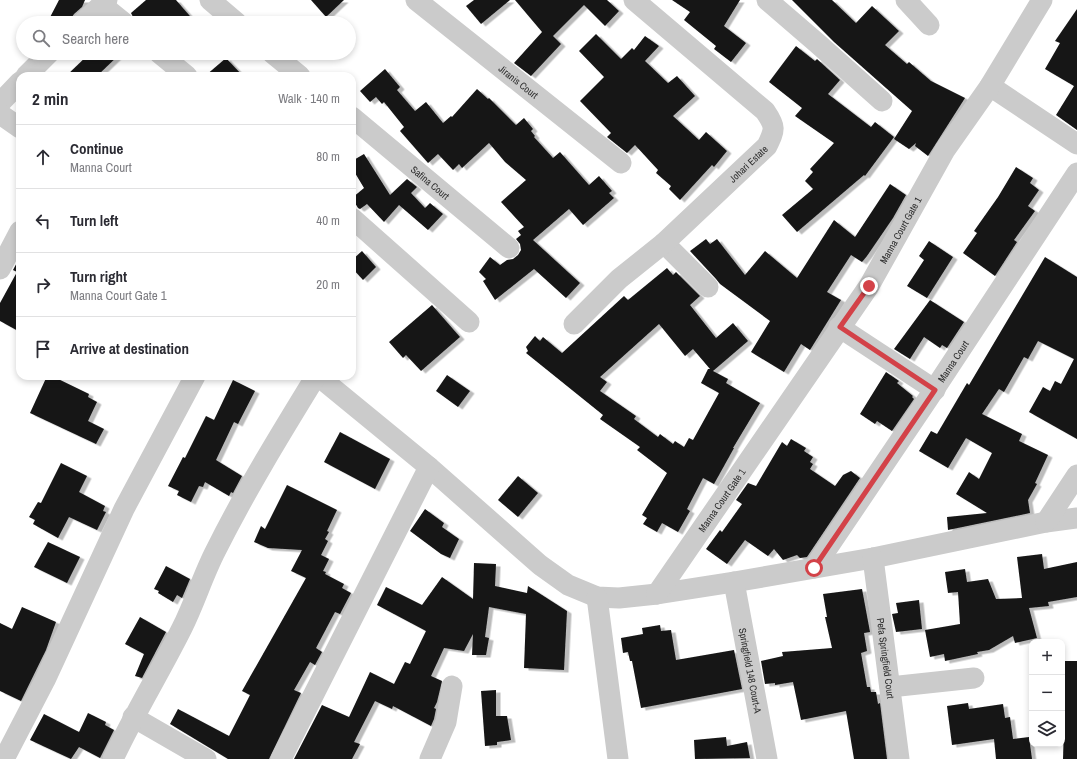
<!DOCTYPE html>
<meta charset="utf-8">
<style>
body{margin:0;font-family:"Archivo Narrow",sans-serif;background:#f2f2f3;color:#2b2b33}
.controls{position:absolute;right:12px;bottom:12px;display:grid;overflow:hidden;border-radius:8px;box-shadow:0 2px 6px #0003}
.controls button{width:36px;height:36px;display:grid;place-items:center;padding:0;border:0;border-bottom:1px solid #e1e1e2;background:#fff;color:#2b2b33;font:20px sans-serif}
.stop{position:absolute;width:12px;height:12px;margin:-9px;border:3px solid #d34248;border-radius:50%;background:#fff}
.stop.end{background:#d34248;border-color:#fff;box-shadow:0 1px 4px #0008}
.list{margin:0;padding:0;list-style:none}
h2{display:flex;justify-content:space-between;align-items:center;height:52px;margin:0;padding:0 16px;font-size:17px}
h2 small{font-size:13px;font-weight:400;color:#7c7c81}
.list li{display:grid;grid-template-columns:26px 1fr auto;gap:12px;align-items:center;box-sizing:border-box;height:64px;padding:0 16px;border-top:1px solid #e1e1e2}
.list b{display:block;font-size:15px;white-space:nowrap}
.list p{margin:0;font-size:13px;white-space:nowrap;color:#7c7c81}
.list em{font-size:13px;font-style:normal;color:#7c7c81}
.icon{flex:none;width:22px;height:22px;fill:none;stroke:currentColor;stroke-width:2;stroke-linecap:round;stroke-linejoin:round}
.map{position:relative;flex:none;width:1077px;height:759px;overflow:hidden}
.search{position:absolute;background:#fff;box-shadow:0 2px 6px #0003;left:16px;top:16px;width:340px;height:44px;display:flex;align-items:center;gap:10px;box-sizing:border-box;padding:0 14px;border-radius:22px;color:#7c7c81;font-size:15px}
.panel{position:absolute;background:#fff;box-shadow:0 2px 6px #0003;left:16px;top:72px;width:340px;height:308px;border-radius:12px}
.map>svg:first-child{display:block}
.building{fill:#151515;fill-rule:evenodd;filter:url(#shadow)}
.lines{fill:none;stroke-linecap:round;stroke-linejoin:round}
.minor{stroke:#cbcbcb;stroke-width:21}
.route{stroke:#d34248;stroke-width:5}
.labels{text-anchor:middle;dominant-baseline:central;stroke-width:4;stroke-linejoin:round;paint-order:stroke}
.street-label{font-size:10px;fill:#2e2e2e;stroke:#fff}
</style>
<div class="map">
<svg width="1077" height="759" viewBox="0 0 1077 759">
<defs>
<filter id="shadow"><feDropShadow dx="4.5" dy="2.5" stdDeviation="0" flood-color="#0004"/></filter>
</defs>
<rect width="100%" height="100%" fill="#fff"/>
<g class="building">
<path d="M 59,0 L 85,0 L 82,7 L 74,14 L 68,23 L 47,23 Z"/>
<path d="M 146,0 L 176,0 L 196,23 L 136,23 L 131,13 Z"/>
<path d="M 311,0 L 344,0 L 326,17 Z"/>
<path d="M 474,0 L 510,0 L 481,24 L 466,6 Z"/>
<path d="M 515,0 L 607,0 L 619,11 L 605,26 L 584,5 L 553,36 L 561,44 L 531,76 L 514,63 L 542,32 Z"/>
<path d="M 672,0 L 740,0 L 724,26 L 746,43 L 731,62 L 714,49 L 716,46 L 684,20 L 690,12 Z"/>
<path d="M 792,0 L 832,0 L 856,23 L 872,6 L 899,31 L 885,45 L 907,64 L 909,62 L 931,81 L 965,98 L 928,156 L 915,146 L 916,143 L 909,149 L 894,139 L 912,111 L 834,42 Z"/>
<path d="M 1077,9 L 1077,130 L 1056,115 L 1074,86 L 1045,69 L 1060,43 L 1055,41 Z"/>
<path d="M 596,34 L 621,59 L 632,48 L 634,50 L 645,36 L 659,46 L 645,61 L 668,83 L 677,76 L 695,96 L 673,116 L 699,140 L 706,132 L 727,151 L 714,167 L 712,165 L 680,200 L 669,189 L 671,186 L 656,173 L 658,170 L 635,145 L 627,153 L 607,137 L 611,133 L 580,101 L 604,77 L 579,51 Z"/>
<path d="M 796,46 L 815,61 L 817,59 L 840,80 L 828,94 L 871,127 L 875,122 L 894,137 L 865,176 L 864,175 L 797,232 L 782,215 L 813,189 L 805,181 L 813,172 L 810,169 L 834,143 L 795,116 L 802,108 L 769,82 Z"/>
<path d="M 90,53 L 121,53 L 97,76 L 66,76 Z"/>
<path d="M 226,58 L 243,76 L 205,76 Z"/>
<path d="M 385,69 L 400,87 L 397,90 L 415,111 L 426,102 L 443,123 L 451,116 L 452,117 L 477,89 L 488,99 L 489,98 L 516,125 L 524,118 L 533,129 L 531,131 L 535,136 L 534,137 L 553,158 L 560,152 L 589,185 L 599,176 L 612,191 L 609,193 L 614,198 L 583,225 L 569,209 L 533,240 L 580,283 L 566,298 L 534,269 L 495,300 L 483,281 L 486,279 L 479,272 L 490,257 L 500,265 L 507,260 L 513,259 L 518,255 L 521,250 L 520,244 L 516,239 L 521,235 L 518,231 L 524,227 L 501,202 L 526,180 L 505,162 L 489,143 L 462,168 L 459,164 L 453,170 L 438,154 L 428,163 L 400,131 L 404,127 L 384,102 L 382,104 L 376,97 L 370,102 L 360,91 Z"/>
<path d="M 364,154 L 390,195 L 407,179 L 417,187 L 411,193 L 425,208 L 430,203 L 443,214 L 428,230 L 399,205 L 384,222 L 367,204 L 360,209 L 358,208 L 352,198 L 364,188 L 352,168 L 352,161 Z"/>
<path d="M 1016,167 L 1033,178 L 1030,183 L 1039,190 L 1028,206 L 1035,211 L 1014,240 L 1017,242 L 995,276 L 963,253 L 977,233 L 974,231 L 998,197 Z"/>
<path d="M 890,184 L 906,195 L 893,218 L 867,256 L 862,262 L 851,255 L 827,292 L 841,300 L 810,350 L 801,344 L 784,372 L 751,352 L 770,321 L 720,284 L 716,279 L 690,251 L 706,239 L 710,244 L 717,239 L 745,275 L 765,251 L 797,278 L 834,220 L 855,237 Z"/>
<path d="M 929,241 L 953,257 L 927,298 L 907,286 L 924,260 L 919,256 Z"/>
<path d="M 362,251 L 376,267 L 363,280 L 352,268 L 352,260 Z"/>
<path d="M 20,257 L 20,332 L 0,321 L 0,303 L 17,272 L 13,270 Z"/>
<path d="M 1045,257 L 1077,277 L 1077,439 L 1029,412 L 1043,387 L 1050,391 L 1055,381 L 1061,384 L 1074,359 L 1038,341 L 1028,359 L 1024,357 L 1004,392 L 999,389 L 982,414 L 1022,434 L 1019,441 L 1048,455 L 1035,483 L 1037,484 L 1028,500 L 1030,513 L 948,530 L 947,517 L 987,513 L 956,494 L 969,472 L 979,479 L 992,453 L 966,438 L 948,468 L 919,451 L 931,431 L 937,434 L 967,383 L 969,385 Z"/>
<path d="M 667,268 L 673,275 L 676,272 L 700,296 L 690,305 L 716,338 L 733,323 L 748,341 L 713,371 L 728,379 L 726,383 L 760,403 L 733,448 L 734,448 L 714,484 L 703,478 L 687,509 L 690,511 L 678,532 L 662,523 L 657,532 L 643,524 L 647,518 L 642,515 L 667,473 L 637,450 L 640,447 L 600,419 L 603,415 L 526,353 L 528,351 L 526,347 L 535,336 L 540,341 L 543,337 L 562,353 L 624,296 L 628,300 ZM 659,324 L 685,356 L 693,349 L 710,369 L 708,369 L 701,383 L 719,393 L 693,440 L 689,438 L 684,447 L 675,441 L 673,444 L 660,434 L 658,437 L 634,419 L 636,416 L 600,391 L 607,382 L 600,377 Z"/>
<path d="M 930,300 L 964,322 L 947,348 L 942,345 L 940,348 L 924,337 L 910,359 L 894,349 Z"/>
<path d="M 432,305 L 460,337 L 421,371 L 406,355 L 403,358 L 389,342 Z"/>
<path d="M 886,372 L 899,381 L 897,383 L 913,396 L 912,397 L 914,399 L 892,431 L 877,421 L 875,424 L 860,414 Z"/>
<path d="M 447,375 L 470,391 L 458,407 L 436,391 Z"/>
<path d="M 47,376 L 52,376 L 89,394 L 88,397 L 97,402 L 88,421 L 104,429 L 96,444 L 30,413 Z"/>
<path d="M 233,380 L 255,391 L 238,424 L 234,422 L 216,460 L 242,476 L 233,493 L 231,492 L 229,496 L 205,482 L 203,487 L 199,486 L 191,502 L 177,495 L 179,491 L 168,486 L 183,457 L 185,458 L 206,416 L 214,420 Z"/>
<path d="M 340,432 L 390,459 L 375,489 L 324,462 Z"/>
<path d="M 791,439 L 806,448 L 804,451 L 813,457 L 810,462 L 813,464 L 810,469 L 835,486 L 843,475 L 851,471 L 860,478 L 807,557 L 800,558 L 797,555 L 783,560 L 774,549 L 768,556 L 745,540 L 727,564 L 706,549 L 720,530 L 722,532 L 742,504 L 736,500 L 748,483 L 756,486 L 782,442 L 787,446 Z"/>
<path d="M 61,463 L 87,476 L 79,492 L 105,506 L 103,511 L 106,512 L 97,530 L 69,517 L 58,538 L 33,524 L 35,520 L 29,517 L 38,502 L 41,503 Z"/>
<path d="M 518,476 L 538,493 L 518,517 L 498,500 Z"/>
<path d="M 287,485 L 337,510 L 327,531 L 329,532 L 325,539 L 328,541 L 321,555 L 329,559 L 323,571 L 326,572 L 325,574 L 344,584 L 342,588 L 351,593 L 340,614 L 335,612 L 316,648 L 322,652 L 315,665 L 310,662 L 294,690 L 301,693 L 269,759 L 228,759 L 170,724 L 178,709 L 229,736 L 250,695 L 242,691 L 306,578 L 291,571 L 302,550 L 268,548 L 254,542 L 261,526 L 265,529 Z"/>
<path d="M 425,509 L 444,523 L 442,527 L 459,539 L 450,558 L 441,554 L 410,531 Z"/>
<path d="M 48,542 L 80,557 L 67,583 L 34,567 Z"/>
<path d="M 1042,554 L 1044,569 L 1077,562 L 1077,597 L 1048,602 L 1049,606 L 1029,608 L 1037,638 L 1015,643 L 1013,636 L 989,650 L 977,652 L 978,654 L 945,661 L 944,654 L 930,657 L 925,630 L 960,624 L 958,592 L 948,593 L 945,572 L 965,569 L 967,582 L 988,579 L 996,599 L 1022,598 L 1017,557 Z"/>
<path d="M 474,563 L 496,564 L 495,586 L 527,593 L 528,586 L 567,611 L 564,670 L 524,668 L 526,614 L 489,607 L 485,637 L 489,638 L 486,655 L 472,655 L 473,634 L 464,651 L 444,648 L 431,676 L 442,681 L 437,702 L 434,708 L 436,709 L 434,719 L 431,726 L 393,706 L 392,709 L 375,701 L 354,742 L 360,744 L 352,759 L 294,759 L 322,705 L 349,717 L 370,672 L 394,684 L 405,662 L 410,664 L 426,631 L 377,605 L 386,587 L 422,605 L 442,577 L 473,599 Z"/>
<path d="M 166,566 L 190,579 L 182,598 L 177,595 L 173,602 L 158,593 L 159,591 L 154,589 Z"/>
<path d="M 862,589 L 870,632 L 864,633 L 867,651 L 861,653 L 867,687 L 870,687 L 871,692 L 876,692 L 878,704 L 880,703 L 887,759 L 854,759 L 846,711 L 801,720 L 793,682 L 775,685 L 775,683 L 765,684 L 761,661 L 783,656 L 782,652 L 832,648 L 825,617 L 827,617 L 823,594 Z"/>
<path d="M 919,600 L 922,629 L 896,632 L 892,614 L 898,613 L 896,603 Z"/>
<path d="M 22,607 L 56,622 L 46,650 L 21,701 L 0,691 L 0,623 L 12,629 Z"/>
<path d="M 140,617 L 166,632 L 142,678 L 135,676 L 144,654 L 125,644 Z"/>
<path d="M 660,625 L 661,631 L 671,630 L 676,660 L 734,650 L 742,689 L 641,708 L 632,661 L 630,661 L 628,652 L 623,653 L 621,638 L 643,634 L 642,628 Z"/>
<path d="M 1062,661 L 1077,661 L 1077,759 L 1063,759 L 1064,726 L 1062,726 Z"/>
<path d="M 496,690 L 496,716 L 507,716 L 511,740 L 497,742 L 497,745 L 485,746 L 481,691 Z"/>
<path d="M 968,703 L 969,709 L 1003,704 L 1005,718 L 1010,717 L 1013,739 L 1029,737 L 1032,759 L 996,759 L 994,739 L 952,745 L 947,706 Z"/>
<path d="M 88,713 L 106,722 L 105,725 L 114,730 L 100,758 L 79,747 L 71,759 L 30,740 L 44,714 L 79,732 Z"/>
<path d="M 726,737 L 727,746 L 747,742 L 750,758 L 695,759 L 694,740 Z"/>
</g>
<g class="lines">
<g class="minor">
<path d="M 210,0 L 237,23"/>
<path id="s1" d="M 416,0 L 621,163"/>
<path d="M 767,0 L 817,43 L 882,101"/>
<path d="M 906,0 L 929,25"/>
<path d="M 102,5 L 124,23"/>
<path d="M 82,23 L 107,0"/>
<path d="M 159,53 L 187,76"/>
<path d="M 272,53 L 300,76"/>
<path d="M 26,76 L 49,53"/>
<path d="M 990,86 L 1077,144"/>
<path d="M 0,103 L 20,82"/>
<path d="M 0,114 L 20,128"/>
<path id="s2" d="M 352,117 L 509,248"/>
<path d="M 352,218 L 469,322"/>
<path d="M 664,243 L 708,287"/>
<path d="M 0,269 L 20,231"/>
<path id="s3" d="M 574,324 L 619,279 L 664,243 L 767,146 C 775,129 776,127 765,111 L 634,0"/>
<path d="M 839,327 L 935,390"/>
<path d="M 318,376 L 429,467 L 540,565 L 568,585 L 597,597 L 619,598 L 657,594 L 734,582 L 873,558 L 1046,522 L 1077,518"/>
<path d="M 1046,522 L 1077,475"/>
<path id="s4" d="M 873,558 L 899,759"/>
<path id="s5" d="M 814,568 L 928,399 L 1077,173"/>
<path id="s6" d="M 734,582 L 767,759"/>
<path id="s7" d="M 657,594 L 869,286 L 945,150 L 990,86 L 1042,0"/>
<path d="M 597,597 L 618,759"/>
<path d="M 890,687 L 974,678"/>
<path d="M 133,717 L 206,759"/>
<path d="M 4,759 L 45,680 L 124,509 L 195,376"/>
<path d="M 113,759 C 134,714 160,672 182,628 C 195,602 203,575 216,550 C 246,490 281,433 316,376"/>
<path d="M 281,759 L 429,467"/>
<path d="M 430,759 L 446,722 L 452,686"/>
</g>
</g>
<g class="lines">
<path class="route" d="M 814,568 L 935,390 L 840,327 L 869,286"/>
</g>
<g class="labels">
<g class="street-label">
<text stroke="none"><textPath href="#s1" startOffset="131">Jiranis Court</textPath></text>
<text stroke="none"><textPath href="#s3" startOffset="237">Johari Estate</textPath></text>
<text stroke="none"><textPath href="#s2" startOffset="102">Safina Court</textPath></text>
<text stroke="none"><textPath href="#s7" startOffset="438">Manna Court Gate 1</textPath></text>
<text stroke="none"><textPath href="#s5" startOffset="249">Manna Court</textPath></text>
<text stroke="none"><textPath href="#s7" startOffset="114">Manna Court Gate 1</textPath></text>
<text stroke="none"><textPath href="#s4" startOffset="101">Pefa Springfield Court</textPath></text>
<text stroke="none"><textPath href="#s6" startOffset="90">Springfield 148 Court-A</textPath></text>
</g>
</g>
</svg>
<div class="controls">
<button>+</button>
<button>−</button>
<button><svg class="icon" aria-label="layers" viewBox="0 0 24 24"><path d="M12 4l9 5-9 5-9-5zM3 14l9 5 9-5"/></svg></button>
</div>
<div class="stop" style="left:814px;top:568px"></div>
<div class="stop end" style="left:869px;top:286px"></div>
<div class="search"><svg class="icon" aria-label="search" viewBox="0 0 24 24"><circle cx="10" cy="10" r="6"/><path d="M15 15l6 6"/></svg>Search here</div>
<section class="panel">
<h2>2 min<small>Walk · 140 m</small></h2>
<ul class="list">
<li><svg class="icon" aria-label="ahead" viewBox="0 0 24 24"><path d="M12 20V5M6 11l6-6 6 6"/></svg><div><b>Continue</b><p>Manna Court</p></div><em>80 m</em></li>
<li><svg class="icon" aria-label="left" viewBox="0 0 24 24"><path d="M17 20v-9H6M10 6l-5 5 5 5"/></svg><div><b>Turn left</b></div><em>40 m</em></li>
<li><svg class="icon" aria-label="right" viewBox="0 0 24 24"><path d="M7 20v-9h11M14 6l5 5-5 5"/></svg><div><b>Turn right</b><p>Manna Court Gate 1</p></div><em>20 m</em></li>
<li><svg class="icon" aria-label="arrive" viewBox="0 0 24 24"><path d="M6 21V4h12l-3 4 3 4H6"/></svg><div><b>Arrive at destination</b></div></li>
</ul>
</section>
</div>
